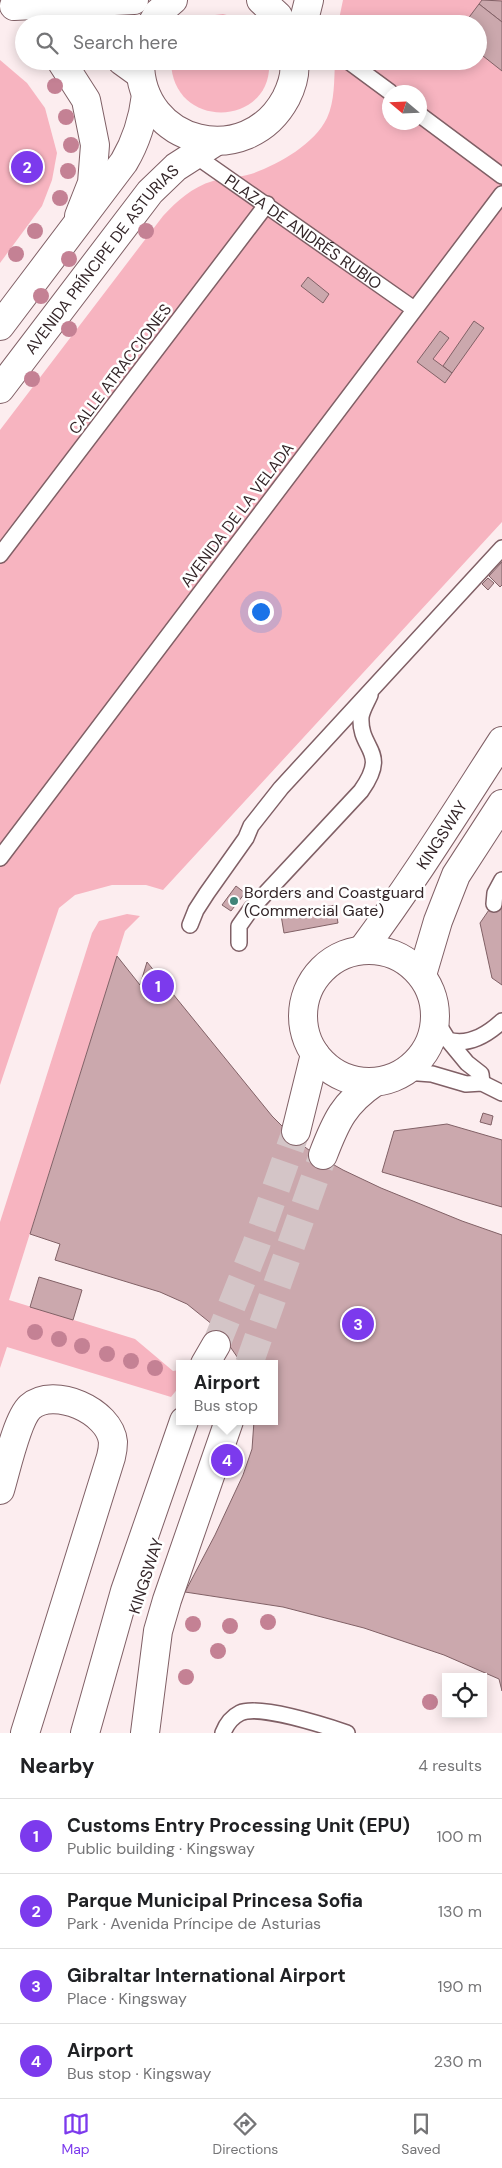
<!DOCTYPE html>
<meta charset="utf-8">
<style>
body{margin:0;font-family:"DM Sans",sans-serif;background:#f2f2f2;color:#202124}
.controls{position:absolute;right:15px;bottom:15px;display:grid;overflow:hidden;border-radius:0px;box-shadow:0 2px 12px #0003}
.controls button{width:45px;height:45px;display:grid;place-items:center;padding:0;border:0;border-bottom:1px solid #e0e0e0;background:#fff;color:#202124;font:25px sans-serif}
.compass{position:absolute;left:382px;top:85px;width:45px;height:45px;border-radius:50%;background:#fff;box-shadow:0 2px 12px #0003;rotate:289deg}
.you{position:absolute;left:260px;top:611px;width:18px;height:18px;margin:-12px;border:4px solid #fff;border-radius:50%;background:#1a73e8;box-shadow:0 0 0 8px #1a73e833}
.badge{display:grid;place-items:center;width:32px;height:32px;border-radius:50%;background:#7c3aed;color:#fff;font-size:16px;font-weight:700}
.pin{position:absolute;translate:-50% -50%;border:2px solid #fff;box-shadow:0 1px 5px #0006}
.popup{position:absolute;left:176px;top:1360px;width:102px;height:65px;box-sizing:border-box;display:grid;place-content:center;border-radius:0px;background:#fff;filter:drop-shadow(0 1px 4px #0005);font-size:16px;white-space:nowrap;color:#757577}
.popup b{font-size:19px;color:#202124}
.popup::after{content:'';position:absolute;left:50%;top:100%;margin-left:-10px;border:10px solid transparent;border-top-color:#fff}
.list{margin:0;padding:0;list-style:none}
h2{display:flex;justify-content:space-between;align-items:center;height:65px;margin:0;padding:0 20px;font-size:21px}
h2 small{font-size:16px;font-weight:400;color:#757577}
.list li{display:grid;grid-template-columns:32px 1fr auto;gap:15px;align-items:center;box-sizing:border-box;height:75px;padding:0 20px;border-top:1px solid #e0e0e0}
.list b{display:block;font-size:19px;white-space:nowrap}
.list p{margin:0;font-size:16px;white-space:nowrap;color:#757577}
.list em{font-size:16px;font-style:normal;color:#757577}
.icon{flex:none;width:28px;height:28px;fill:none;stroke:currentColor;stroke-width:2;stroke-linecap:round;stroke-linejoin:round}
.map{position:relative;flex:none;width:502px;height:1733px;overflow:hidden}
.search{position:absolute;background:#fff;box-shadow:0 2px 12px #0003;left:15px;right:15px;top:15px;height:55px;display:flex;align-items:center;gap:12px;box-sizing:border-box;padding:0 18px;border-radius:28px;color:#757577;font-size:19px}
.sheet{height:365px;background:#fff}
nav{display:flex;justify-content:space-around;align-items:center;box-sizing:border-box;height:70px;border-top:1px solid #e0e0e0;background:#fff;font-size:14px;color:#757577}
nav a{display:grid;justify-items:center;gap:2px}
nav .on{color:#7c3aed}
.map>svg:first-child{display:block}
.green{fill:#f7b4c0;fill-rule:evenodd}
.building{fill:#cba8ad;stroke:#816166}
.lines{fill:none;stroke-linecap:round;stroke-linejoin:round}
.trunk-tunnel{stroke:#d4c5c7;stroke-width:28;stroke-dasharray:28 14;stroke-linecap:butt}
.service-casing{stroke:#806066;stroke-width:18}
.tertiary-casing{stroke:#806066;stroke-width:30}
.secondary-casing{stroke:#806066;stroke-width:30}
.trunk-casing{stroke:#806066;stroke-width:30}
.service{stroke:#fff;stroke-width:15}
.tertiary{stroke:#fff;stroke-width:28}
.secondary{stroke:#fff;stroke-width:28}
.trunk{stroke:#fff;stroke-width:28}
.tree{fill:#c48194}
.poi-dot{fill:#3f8479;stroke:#fff;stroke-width:2}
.labels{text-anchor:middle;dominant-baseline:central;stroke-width:5;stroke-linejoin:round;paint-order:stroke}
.street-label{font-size:16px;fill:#342629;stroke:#fff}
.poi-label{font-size:16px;fill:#342629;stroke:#fff;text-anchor:start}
</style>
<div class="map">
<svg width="502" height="1733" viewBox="0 0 502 1733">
<rect width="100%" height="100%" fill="#fcedef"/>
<g class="green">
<path d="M 343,0 L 502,0 L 502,522 L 163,890 L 146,885 L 112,885 L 75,895 L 59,908 L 0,1085 L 0,430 L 163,216 C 177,201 192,187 213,181 C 225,177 238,178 251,174 C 277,165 314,145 327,118 C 335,101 334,80 335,61 L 478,61 L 478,24 L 338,24 ZM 390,92 L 420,92 L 420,122 L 390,122 Z"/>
<path d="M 223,14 L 238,18 L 249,24 L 192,24 L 207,16 Z"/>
<path d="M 0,60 L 27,83 L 45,108 L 57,153 L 52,180 L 42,206 L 0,263 Z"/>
<path d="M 171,61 L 269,61 C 274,127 172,132 171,61 Z"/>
<path d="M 127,914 L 140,916 L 125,931 L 9,1300 L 135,1339 L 173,1371 L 179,1370 L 179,1387 L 171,1397 L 7,1347 L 0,1368 L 0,1222 L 92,933 L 99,921 Z"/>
</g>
<g class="building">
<path d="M 482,0 L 502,1 L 502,22 L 479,4 Z"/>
<path d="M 479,4 L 502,22 L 502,71 L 478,52 L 478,24 L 464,24 Z"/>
<path d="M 308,277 L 329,294 L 323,303 L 301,286 Z"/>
<path d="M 474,321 L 484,328 L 452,373 L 443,366 Z"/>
<path d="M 440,331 L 449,338 L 433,359 L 452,373 L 445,383 L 417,362 Z"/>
<path d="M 502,562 L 502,585 L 500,587 L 489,576 Z"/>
<path d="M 488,578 L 494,583 L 488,590 L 482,584 Z"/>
<path d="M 236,886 L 245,893 L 231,911 L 222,905 Z"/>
<path d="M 502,891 L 502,985 L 492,978 L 480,923 Z"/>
<path d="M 335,905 L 338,923 L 284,933 L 281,915 Z"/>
<path d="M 117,956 L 140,985 L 147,962 L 272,1116 L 298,1142 L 313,1153 L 343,1170 L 381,1188 L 462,1221 L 502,1235 L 502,1691 L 499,1679 L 444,1655 L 364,1628 L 283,1607 L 185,1592 L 215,1535 L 243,1475 L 252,1449 L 254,1421 L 274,1421 L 274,1364 L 242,1364 L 218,1329 L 187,1304 L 160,1292 L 55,1260 L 60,1244 L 30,1234 Z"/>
<path d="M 483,1113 L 493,1116 L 491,1125 L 480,1122 Z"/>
<path d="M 447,1124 L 502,1140 L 502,1207 L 382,1172 L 394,1131 Z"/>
<path d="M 39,1277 L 82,1290 L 73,1320 L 30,1307 Z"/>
</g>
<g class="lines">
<g class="trunk-tunnel">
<path d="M 216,1345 L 256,1245 L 296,1131"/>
<path d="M 249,1364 L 323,1155"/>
</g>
<g class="service-casing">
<g id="service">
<path d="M 348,61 L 390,92"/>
<path d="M 420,115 L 502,176"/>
<path id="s1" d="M 193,154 L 414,309"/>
<path d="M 0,555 L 267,204"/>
<path d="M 0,858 L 502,194"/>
<path d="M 494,904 L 495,893 L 502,880"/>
<path d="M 190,925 L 196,910 L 207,893 L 246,838 L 251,826 L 281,788 L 502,548"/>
<path d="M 239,943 L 239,926 L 251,909 L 361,791 C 390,750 359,751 361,717 C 362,710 367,702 370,695"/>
<path d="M 435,1019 L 448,1040 C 468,1046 487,1035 502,1021"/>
<path d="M 448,1040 L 467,1063 L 481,1074 L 482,1083"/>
<path d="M 405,1072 L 432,1074 L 466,1084 L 482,1083 L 502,1093"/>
<path d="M 223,1733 C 226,1725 232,1717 240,1713 C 259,1704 326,1726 347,1733"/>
</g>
</g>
<g class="tertiary-casing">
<g id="tertiary">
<path d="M 14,6 L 134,0"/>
<path d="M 61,61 L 86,100 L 95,145 L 92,183 L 79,216"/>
<path d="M 122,61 L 140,74"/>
</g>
</g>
<g class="secondary-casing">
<g id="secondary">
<path d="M 261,0 L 278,16 L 282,24"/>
<path d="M 152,24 L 158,13 L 173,0"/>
<path d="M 303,24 L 309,0"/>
<path d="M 140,61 C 139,145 247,171 286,98 C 291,88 296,73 294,61"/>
<path d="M 0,326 L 124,162 C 137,140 143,120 146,95"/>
<path id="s2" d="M 0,389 L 150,192 L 176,167 L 215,142"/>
</g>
</g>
<g class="trunk-casing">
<g id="trunk">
<circle cx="369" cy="1016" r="66"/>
<path id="s3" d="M 362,950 C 412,883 456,812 502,741"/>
<path d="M 422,975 L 438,921 L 456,875 L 502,804"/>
<path d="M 296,1131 L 315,1054"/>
<path d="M 323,1155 C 336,1121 344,1103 375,1082"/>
<path d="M 205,1364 L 216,1345"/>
<path d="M 0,1490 C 6,1470 17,1419 30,1407 C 54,1386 110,1411 113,1442 C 113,1447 112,1453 111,1457 L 25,1733"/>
<path d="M 85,1733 L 125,1591 L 184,1421"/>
<path d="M 145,1733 L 158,1631 L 167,1600 L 229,1421"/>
</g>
</g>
<use href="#service" class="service"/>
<use href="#tertiary" class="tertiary"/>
<use href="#secondary" class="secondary"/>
<use href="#trunk" class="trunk"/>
</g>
<g class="tree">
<circle cx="55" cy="86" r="8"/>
<circle cx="66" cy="117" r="8"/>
<circle cx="71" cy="145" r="8"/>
<circle cx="68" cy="171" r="8"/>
<circle cx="60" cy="198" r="8"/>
<circle cx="35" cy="231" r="8"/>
<circle cx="146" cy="231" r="8"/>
<circle cx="16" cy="254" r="8"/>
<circle cx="69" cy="259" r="8"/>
<circle cx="41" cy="296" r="8"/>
<circle cx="69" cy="329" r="8"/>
<circle cx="32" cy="379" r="8"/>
<circle cx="35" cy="1332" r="8"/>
<circle cx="59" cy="1339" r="8"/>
<circle cx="82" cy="1346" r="8"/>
<circle cx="107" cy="1354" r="8"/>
<circle cx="131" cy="1361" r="8"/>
<circle cx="155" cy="1368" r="8"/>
<circle cx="268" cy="1622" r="8"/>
<circle cx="193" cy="1624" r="8"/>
<circle cx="230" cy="1626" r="8"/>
<circle cx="218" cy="1651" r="8"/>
<circle cx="186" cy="1677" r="8"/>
<circle cx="430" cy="1702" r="8"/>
</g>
<circle class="poi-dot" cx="234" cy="901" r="5"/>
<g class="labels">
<g class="street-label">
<text stroke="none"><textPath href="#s1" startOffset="135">PLAZA DE ANDRÉS RUBIO</textPath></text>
<text stroke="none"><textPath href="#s2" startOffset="165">AVENIDA PRÍNCIPE DE ASTURIAS</textPath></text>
<text transform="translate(120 369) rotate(-53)">CALLE ATRACCIONES</text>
<text transform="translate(237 515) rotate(-53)">AVENIDA DE LA VELADA</text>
<text stroke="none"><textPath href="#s3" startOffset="140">KINGSWAY</textPath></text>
<text transform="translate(146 1576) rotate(-72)">KINGSWAY</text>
</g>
<g class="poi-label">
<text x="244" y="892">Borders and Coastguard<tspan x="244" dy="18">(Commercial Gate)</tspan></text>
</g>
</g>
</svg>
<div class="controls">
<button><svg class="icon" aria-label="locate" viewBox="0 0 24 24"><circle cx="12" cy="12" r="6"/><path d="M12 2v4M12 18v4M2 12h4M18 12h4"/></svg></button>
</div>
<svg class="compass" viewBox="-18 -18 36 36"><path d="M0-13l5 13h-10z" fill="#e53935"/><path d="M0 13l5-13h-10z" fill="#757577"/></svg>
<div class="you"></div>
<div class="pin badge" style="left:158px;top:986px">1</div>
<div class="pin badge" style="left:27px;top:167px">2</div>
<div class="pin badge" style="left:358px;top:1324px">3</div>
<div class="pin badge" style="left:227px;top:1460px">4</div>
<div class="popup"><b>Airport</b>Bus stop</div>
<div class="search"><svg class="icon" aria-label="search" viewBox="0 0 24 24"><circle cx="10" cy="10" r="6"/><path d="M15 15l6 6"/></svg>Search here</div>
</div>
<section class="sheet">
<h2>Nearby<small>4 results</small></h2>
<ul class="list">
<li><span class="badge">1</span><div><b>Customs Entry Processing Unit (EPU)</b><p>Public building · Kingsway</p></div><em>100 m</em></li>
<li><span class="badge">2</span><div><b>Parque Municipal Princesa Sofia</b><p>Park · Avenida Príncipe de Asturias</p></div><em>130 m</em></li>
<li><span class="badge">3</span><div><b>Gibraltar International Airport</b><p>Place · Kingsway</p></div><em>190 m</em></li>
<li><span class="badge">4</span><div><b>Airport</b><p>Bus stop · Kingsway</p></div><em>230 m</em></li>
</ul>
</section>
<nav>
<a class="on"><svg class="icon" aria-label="map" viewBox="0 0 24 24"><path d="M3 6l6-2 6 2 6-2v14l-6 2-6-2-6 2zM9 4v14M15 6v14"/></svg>Map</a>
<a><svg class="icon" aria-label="directions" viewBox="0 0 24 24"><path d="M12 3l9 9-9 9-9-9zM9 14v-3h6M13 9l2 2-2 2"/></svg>Directions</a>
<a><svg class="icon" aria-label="saved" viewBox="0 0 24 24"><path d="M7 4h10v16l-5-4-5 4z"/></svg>Saved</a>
</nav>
